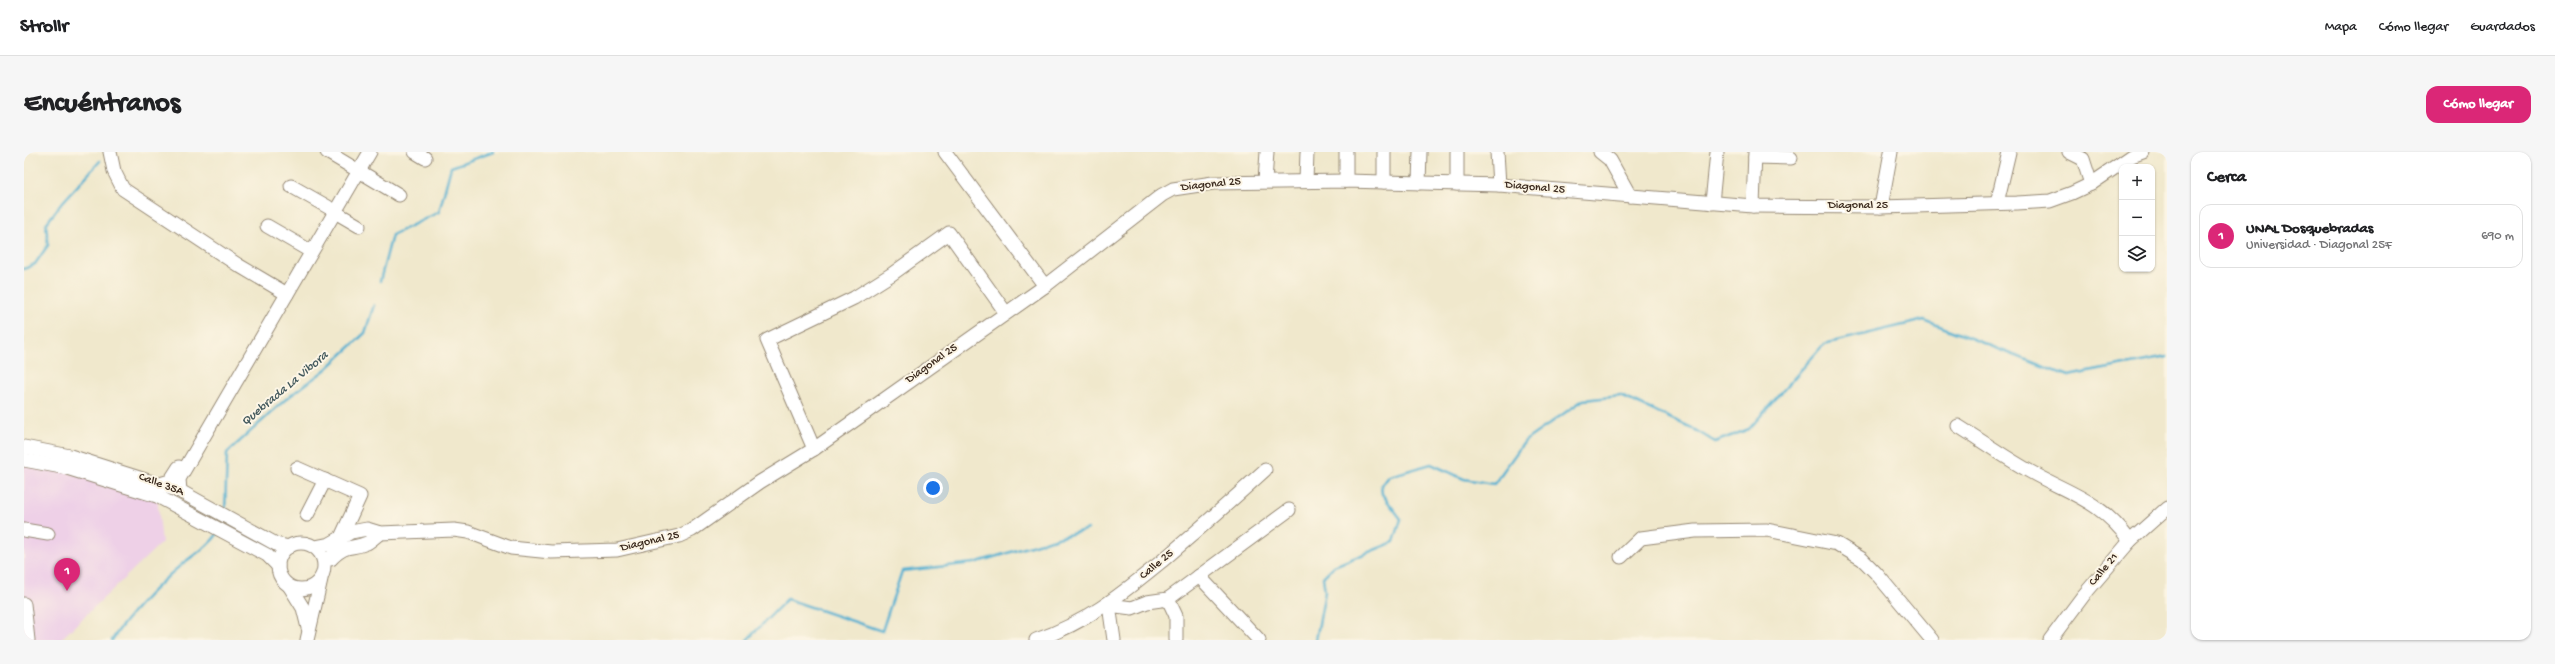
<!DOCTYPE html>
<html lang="es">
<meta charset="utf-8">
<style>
body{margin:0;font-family:"Gochi Hand",sans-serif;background:#f6f6f6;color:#202124}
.controls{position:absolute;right:12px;top:12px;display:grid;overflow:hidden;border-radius:8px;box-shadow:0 1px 3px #0004}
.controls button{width:36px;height:36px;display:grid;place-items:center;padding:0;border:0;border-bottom:1px solid #e0e0e0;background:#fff;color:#202124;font:20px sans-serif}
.you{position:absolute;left:909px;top:336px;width:14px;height:14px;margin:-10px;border:3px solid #fff;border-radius:50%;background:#1a73e8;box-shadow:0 0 0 6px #1a73e833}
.badge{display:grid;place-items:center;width:26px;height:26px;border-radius:50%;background:#db2777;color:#fff;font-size:13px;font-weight:700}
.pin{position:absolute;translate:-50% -33px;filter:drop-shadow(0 1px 2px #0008)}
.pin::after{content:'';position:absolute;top:21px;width:14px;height:12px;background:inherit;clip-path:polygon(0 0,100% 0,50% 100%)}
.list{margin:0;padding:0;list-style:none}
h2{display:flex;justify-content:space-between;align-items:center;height:52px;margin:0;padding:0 16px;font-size:17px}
h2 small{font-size:13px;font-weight:400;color:#757577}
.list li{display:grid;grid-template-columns:26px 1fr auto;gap:12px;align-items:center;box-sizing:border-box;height:64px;margin:0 8px 8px;padding:0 8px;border:1px solid #e0e0e0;border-radius:12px}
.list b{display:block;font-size:15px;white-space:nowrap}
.list p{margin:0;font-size:13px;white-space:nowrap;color:#757577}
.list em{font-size:13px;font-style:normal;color:#757577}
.icon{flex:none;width:22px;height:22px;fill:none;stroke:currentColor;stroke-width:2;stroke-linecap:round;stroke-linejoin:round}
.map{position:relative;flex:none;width:2143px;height:488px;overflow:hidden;border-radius:12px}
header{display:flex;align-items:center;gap:24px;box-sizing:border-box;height:56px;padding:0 20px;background:#fff;border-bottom:1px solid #e0e0e0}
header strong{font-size:19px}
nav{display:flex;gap:22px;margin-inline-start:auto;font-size:14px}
.intro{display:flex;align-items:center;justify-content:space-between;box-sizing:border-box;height:96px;padding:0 24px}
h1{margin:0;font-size:28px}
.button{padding:10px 18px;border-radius:12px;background:#db2777;color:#fff;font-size:14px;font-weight:700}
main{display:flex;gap:24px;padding:0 24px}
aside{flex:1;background:#fff;border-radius:12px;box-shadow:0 1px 3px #0004}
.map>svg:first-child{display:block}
.built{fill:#eed0e7}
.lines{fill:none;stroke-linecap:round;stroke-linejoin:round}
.stream{stroke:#53b0d1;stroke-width:2.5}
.minor-casing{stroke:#968975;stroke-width:15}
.minor{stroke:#fff;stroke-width:13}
.labels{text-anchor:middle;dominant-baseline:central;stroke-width:4;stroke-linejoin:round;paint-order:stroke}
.street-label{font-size:12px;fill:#3b2a1e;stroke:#fcf5e5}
.water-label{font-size:13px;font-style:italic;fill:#43595d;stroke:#fcf5e5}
</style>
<header>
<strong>Strollr</strong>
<nav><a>Mapa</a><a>Cómo llegar</a><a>Guardados</a></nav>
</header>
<div class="intro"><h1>Encuéntranos</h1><a class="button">Cómo llegar</a></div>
<main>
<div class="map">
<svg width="2143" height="488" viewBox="0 0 2143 488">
<rect width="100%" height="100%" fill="#fcf5e5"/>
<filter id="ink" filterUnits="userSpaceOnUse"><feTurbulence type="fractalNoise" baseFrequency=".025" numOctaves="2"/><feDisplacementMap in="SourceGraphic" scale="8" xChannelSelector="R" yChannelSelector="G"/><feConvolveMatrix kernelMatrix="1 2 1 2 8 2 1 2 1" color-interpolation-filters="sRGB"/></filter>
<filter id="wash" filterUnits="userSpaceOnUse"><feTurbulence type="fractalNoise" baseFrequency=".012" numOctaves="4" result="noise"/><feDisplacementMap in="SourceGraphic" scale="16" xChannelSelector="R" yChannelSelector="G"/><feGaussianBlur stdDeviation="0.9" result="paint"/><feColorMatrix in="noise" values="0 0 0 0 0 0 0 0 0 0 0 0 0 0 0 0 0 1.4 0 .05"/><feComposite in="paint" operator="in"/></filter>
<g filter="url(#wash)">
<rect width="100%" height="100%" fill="#f0e8cc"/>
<path class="built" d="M 0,308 L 133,344 L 138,390 L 36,488 L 0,488 Z"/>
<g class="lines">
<g class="stream">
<path d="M 0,117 L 11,112 L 24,93 L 22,72 L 37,52 L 76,9"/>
<path d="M 356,129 L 368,83 L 415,60 L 427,15 L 469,0"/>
<path d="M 201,360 L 203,301 L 262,247 L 301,218 L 341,181 L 350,153"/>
<path d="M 88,488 C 107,459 131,435 157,413 C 170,402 184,396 194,381"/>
<path d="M 723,488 L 763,447 L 858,479 L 878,419 L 950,411 L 1064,377"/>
<path d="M 1292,488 L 1301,440 L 1299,425 L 1310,414 L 1370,390 L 1377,367 L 1358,342 L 1357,333 L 1366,324 L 1407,312 L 1440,327 L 1470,332 L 1501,289 L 1559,248 L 1597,244 L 1668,276 L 1691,290 L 1725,277 L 1800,192 L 1900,168 L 2044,224 L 2143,205"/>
</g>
</g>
</g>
<g filter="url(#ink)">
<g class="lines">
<g class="minor-casing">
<g id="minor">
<path d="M 86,0 L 90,19 L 99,37 L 214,113 L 263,142"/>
<path d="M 303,0 L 328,15"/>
<path d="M 391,0 L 401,6"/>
<path d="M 921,0 L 1021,134"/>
<path d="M 1322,0 L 1322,29"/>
<path d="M 1433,0 L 1433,32"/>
<path d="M 1473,0 L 1475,33"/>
<path d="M 1576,0 L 1586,8 L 1606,44"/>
<path d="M 2045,0 L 2059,7 L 2067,32"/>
<path d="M 1731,5 L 1767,6"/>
<path d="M 335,19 L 375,43"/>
<path d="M 1241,29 L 1243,0"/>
<path d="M 1282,29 L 1283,0"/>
<path d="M 1360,30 L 1360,0"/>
<path d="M 1395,31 L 1396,0"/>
<path d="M 267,34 L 304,55"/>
<path d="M 1688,51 L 1693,0"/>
<path d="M 1973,51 L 1985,0"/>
<path d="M 1729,54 L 1731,0"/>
<path d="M 1857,55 L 1867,0"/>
<path d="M 311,60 L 335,74"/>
<path d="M 243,74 L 281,96"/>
<path d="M 1934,274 C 1958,289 1982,306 2007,320 C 2048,343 2076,348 2106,389"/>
<path d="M 0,295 L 46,304 L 156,339 L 252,392 L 265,395"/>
<path d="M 790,297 L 743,188 L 830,146 L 868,122 L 925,81 L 982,161"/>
<path d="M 0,308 L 43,316 L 133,344 L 243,403 L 254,414"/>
<path d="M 273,316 L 336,344 L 307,407"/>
<path d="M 136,332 L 146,329 L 155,315"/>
<path d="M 156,339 L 155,327 L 346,0"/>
<path d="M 283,363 L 301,328"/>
<path d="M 0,378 L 24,382"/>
<circle cx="277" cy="414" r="23"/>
<path d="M 291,395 L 306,392 L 327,380 L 343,377 L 356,381 L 430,378 L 444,380 L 487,396 L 527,400 L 593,398 L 655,384 L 668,378 L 736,330 L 790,297 L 1021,134 L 1138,43 L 1149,37 L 1189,31 L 1322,29 L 1475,33 L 1729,54 L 1857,55 L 1993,51 L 2026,49 L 2048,41 L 2067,32 L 2108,4 L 2119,0"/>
<path d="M 1597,405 L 1617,386 L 1671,379 L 1743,378 L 1813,392 L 1838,407 L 1852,421 L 1908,488"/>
<path d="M 308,406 C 323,391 327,398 343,391 C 347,389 352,384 356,381"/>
<path d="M 1175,424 L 1235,488"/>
<path d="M 266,435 L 279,456 L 284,476"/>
<path d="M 1144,447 L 1265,358"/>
<path d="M 0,452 L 4,488"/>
<path d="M 283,488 L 297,427"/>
<path d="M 1012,488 C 1064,470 1096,443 1138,409 C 1173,379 1207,349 1241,318"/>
<path d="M 1090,488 L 1085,453 L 1108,456 L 1123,450 L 1144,447 L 1152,464 L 1152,488"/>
<path d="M 2026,488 L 2059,444 L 2106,389 L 2143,356"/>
</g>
</g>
<use href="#minor" class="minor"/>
</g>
</g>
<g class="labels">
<g class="street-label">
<text transform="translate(1187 33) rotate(-6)">Diagonal 25</text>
<text transform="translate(1511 36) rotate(5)">Diagonal 25</text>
<text x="1834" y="54">Diagonal 25</text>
<text transform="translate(908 212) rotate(-35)">Diagonal 25</text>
<text transform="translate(137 333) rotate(20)">Calle 35A</text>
<text transform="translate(626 390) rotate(-13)">Diagonal 25</text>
<text transform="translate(1133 413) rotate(-40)">Calle 25</text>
<text transform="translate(2080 418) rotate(-50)">Calle 21</text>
</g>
<g class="water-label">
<text transform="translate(261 237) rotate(-40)">Quebrada La Vibora</text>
</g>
</g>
</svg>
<div class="controls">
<button>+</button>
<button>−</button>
<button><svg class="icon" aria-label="layers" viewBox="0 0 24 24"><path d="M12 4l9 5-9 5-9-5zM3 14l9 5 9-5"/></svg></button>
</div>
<div class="you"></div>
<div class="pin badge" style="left:43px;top:439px">1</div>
</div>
<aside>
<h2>Cerca<small></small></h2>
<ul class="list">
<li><span class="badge">1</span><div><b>UNAL Dosquebradas</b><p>Universidad · Diagonal 25F</p></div><em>690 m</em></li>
</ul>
</aside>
</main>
